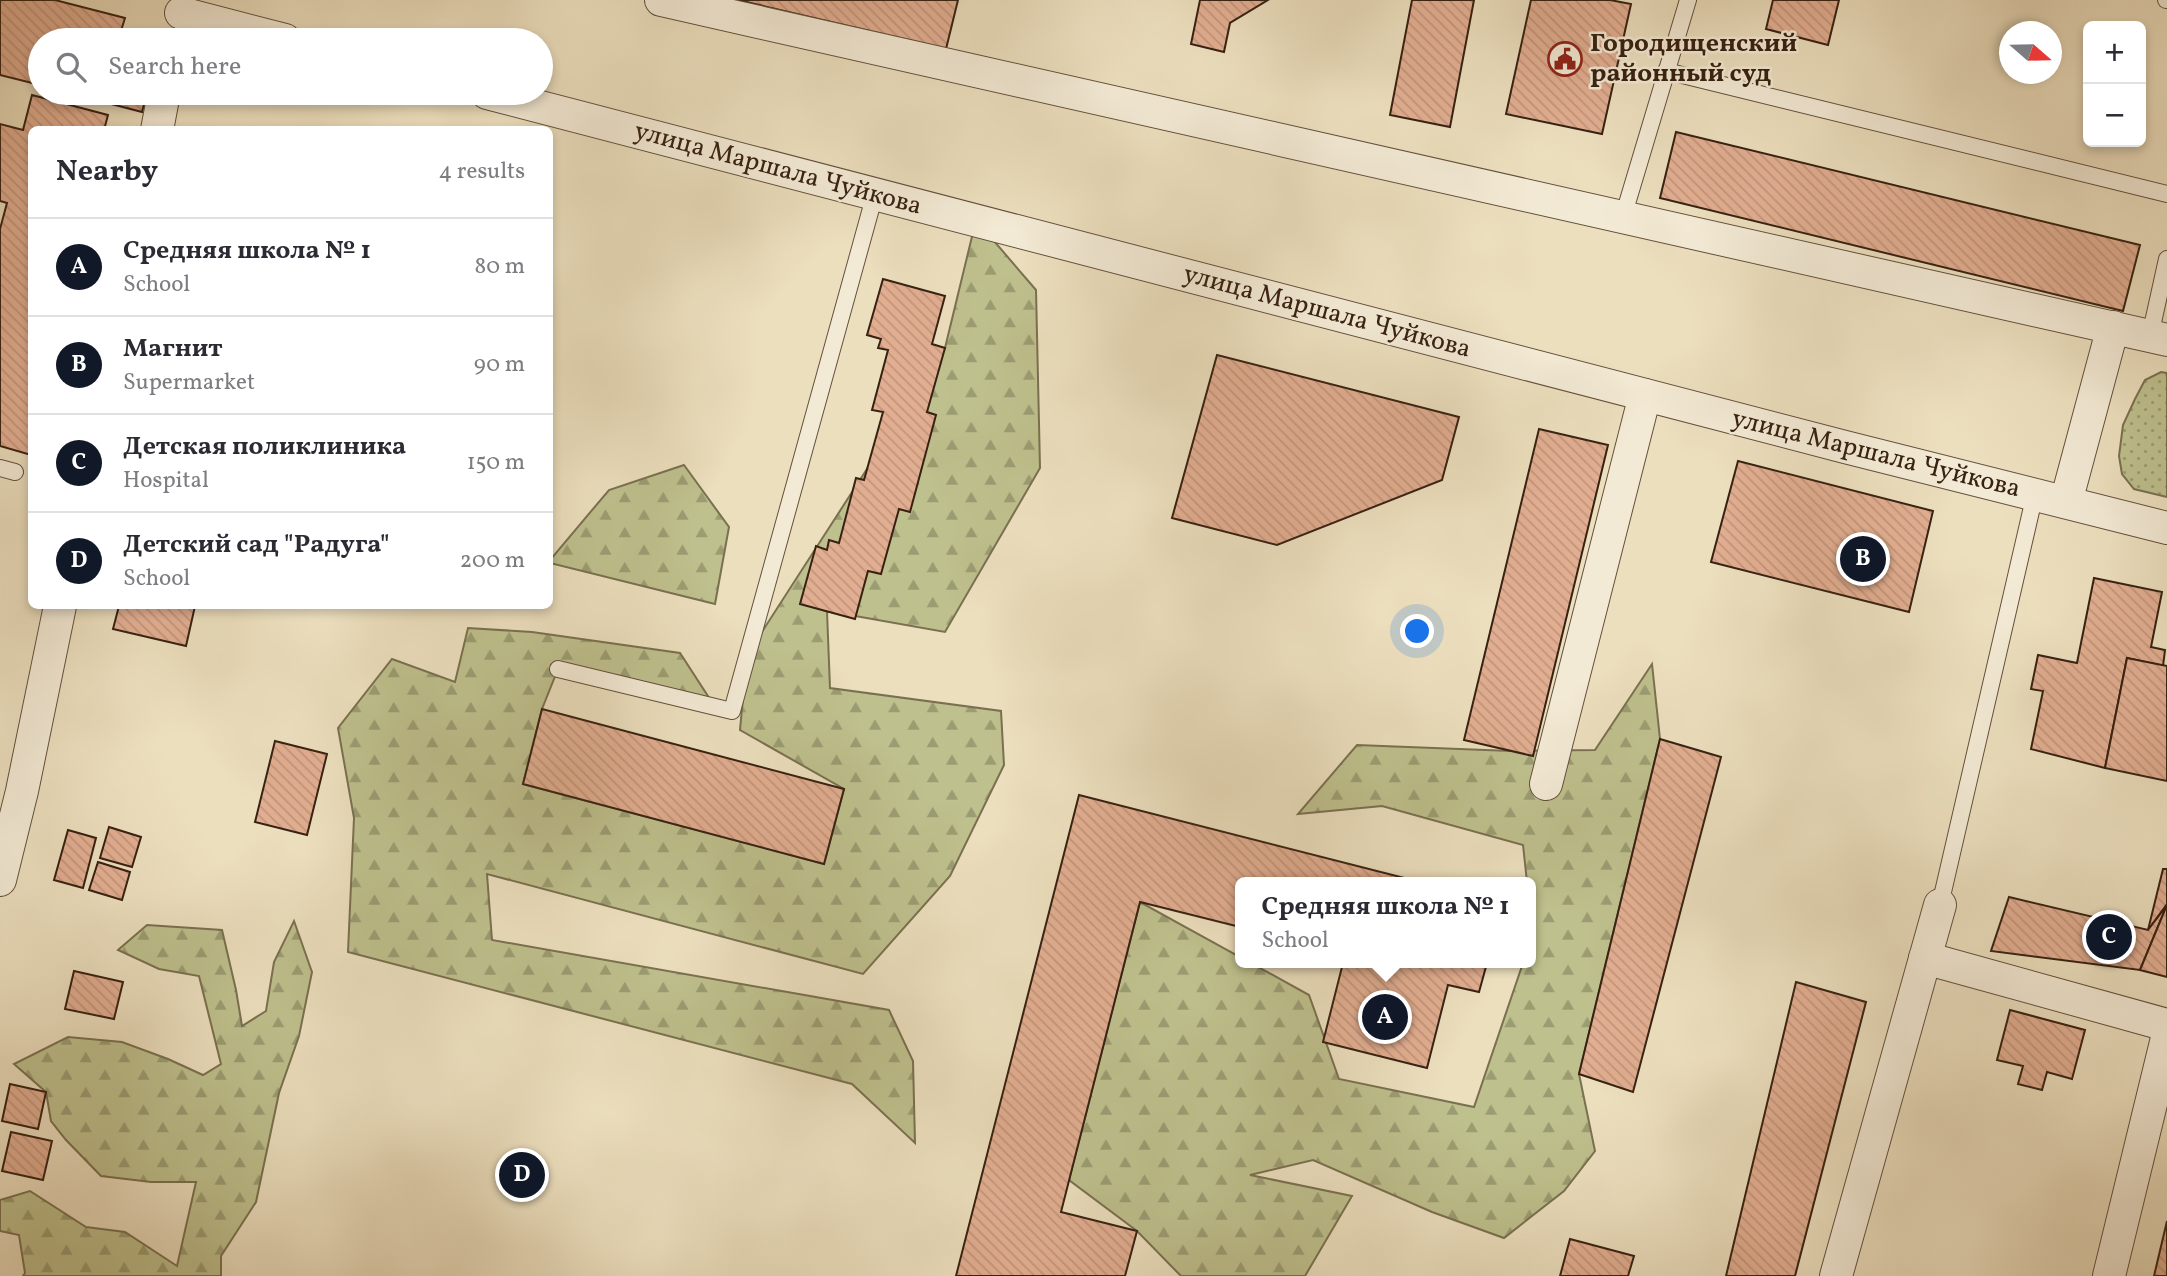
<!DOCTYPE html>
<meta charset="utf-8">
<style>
body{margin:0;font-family:Vollkorn,serif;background:#f7f7f7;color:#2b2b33}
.controls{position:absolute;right:21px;top:21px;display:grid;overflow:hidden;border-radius:10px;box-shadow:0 4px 10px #0003}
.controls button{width:63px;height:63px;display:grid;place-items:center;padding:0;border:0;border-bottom:2px solid #e1e1e2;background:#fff;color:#2b2b33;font:35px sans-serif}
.compass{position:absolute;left:1999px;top:21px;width:63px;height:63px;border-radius:50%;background:#fff;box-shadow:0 4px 10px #0003;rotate:110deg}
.you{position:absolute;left:1418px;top:632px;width:24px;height:24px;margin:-18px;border:5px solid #fff;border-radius:50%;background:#1a73e8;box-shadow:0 0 0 10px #1a73e833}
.badge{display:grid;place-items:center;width:46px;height:46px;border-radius:50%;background:#111827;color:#fff;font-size:23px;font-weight:700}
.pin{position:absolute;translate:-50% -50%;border:4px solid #fff;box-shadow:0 2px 7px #0006}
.popup{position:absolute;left:1235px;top:877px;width:301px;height:91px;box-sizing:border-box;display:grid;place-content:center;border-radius:10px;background:#fff;filter:drop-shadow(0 2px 5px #0005);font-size:23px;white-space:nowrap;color:#7c7c81}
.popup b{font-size:26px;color:#2b2b33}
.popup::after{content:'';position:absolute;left:50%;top:100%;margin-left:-14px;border:14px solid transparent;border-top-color:#fff}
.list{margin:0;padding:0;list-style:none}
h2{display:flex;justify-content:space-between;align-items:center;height:91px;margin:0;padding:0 28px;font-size:30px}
h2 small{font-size:23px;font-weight:400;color:#7c7c81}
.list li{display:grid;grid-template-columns:46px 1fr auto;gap:21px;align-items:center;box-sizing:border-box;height:98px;padding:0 28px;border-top:2px solid #e1e1e2}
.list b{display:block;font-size:26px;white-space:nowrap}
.list p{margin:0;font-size:23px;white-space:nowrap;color:#7c7c81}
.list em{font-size:23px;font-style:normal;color:#7c7c81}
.icon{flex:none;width:38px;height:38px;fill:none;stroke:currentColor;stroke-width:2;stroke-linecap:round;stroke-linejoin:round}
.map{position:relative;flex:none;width:2167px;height:1276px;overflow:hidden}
.search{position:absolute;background:#fff;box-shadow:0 4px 10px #0003;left:28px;top:28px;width:525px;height:77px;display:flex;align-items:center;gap:18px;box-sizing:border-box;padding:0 24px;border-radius:38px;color:#7c7c81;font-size:26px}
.panel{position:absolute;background:#fff;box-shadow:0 4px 10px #0003;left:28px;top:126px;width:525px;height:483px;border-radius:10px}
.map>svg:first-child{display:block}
.grass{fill:url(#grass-dots);stroke:#7a7050;stroke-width:2}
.forest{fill:url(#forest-firs);stroke:#7a7050;stroke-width:2}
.building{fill:url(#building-back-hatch);stroke:#372112;stroke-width:2}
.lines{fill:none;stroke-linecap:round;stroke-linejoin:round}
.lane-casing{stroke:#64503d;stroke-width:18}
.street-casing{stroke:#64503d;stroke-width:34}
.lane{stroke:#f3ead5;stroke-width:16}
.street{stroke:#f3ead5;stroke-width:32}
.labels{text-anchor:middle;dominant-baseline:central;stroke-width:5;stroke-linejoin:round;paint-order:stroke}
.poi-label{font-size:26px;font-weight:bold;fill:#372112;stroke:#f3ead5;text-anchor:start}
.street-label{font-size:26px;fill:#372112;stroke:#f3ead5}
</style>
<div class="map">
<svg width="2167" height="1276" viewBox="0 0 2167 1276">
<defs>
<pattern id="grass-dots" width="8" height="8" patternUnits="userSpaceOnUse" patternTransform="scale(1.75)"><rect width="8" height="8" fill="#bec08d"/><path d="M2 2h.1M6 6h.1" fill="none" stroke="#9b9c72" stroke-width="1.8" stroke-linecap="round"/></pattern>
<pattern id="forest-firs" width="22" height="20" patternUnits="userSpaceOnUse" patternTransform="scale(1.75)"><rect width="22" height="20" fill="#bec08d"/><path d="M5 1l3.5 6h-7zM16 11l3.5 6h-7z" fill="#9b9c72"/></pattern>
<pattern id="building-back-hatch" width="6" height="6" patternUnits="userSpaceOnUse" patternTransform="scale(1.75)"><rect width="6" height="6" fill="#e2ae91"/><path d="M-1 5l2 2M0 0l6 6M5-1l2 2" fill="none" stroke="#c2957c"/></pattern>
</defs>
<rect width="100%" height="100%" fill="#ecdfbe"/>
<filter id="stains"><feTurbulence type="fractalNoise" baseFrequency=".00286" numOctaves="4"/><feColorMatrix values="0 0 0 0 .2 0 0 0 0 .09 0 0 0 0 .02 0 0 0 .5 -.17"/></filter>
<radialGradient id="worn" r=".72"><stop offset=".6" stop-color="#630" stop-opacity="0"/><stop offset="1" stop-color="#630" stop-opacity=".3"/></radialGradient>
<path class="grass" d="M 2161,372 L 2167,373 L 2167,497 L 2134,489 L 2122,474 L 2119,456 L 2123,425 L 2135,399 L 2145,380 Z"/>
<g class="forest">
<path d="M 976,220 L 1036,290 L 1040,468 L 945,632 L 827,611 L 830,688 L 1001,711 L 1004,765 L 950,876 L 863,974 L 487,874 L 492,940 L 889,1010 L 913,1061 L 915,1143 L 852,1084 L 348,952 L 354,818 L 338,728 L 392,659 L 455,682 L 468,628 L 532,632 L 680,653 L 715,707 L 558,669 L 542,709 L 523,784 L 824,864 L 844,789 L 740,730 L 747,655 L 945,348 Z"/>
<path d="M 684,465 L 729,527 L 715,604 L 550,563 L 550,560 L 609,490 Z"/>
<path d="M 1652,664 L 1660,739 L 1579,1074 L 1595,1151 L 1564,1191 L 1504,1238 L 1432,1212 L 1313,1160 L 1250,1175 L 1352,1196 L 1305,1276 L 1181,1276 L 1137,1231 L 1069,1180 L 1140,902 L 1240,957 L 1240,963 L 1251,963 L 1309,995 L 1339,1079 L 1474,1107 L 1523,963 L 1530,963 L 1530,941 L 1533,934 L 1530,882 L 1527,882 L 1523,845 L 1382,806 L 1298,814 L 1357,745 L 1511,751 L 1595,750 Z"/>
<path d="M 294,921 L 312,972 L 299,1036 L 279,1093 L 256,1202 L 221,1256 L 221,1276 L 23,1276 L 25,1273 L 19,1235 L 0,1231 L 0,1200 L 30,1191 L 86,1227 L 125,1232 L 177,1266 L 196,1182 L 151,1182 L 101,1176 L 66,1140 L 51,1121 L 46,1092 L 14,1064 L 68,1037 L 122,1042 L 168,1059 L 203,1075 L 221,1064 L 199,976 L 159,969 L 118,950 L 147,925 L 222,930 L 236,990 L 242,1026 L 266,1011 L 274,962 Z"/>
</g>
<g class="building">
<path d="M 0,0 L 55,0 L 125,18 L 120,34 L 142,40 L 40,40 L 40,85 L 0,75 Z"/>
<path d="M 738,0 L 958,0 L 946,49 Z"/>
<path d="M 1200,0 L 1268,0 L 1230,23 L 1224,52 L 1191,44 Z"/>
<path d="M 1412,0 L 1474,0 L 1450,127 L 1390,115 Z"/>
<path d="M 1531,0 L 1610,0 L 1631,4 L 1602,134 L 1506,114 Z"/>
<path d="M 1773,0 L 1839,0 L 1828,45 L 1766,29 Z"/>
<path d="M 69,93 L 147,93 L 142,112 Z"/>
<path d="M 32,95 L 108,115 L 104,130 L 32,130 L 31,455 L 0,446 L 0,229 L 7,203 L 0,201 L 0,124 L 23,130 Z"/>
<path d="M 1676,132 L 2140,245 L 2123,311 L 1660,198 Z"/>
<path d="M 883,279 L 945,296 L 932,344 L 945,348 L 927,412 L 936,415 L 910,512 L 899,509 L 881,574 L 868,571 L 855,619 L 800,604 L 816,546 L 827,550 L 829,540 L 839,543 L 856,478 L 864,480 L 883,412 L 872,410 L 888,350 L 878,348 L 881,339 L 867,335 Z"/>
<path d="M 1217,355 L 1459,417 L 1442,480 L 1277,545 L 1172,518 Z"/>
<path d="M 1539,429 L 1608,445 L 1533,756 L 1464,740 Z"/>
<path d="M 1738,461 L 1933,511 L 1909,612 L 1711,562 Z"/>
<path d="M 2094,578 L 2162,592 L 2151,647 L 2165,650 L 2163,666 L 2127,658 L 2105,768 L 2031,749 L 2043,691 L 2031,689 L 2038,655 L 2077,663 Z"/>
<path d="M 119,606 L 195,606 L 186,646 L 113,629 Z"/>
<path d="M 2127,658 L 2167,666 L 2167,781 L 2105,768 Z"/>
<path d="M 542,709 L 844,789 L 824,864 L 523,784 Z"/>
<path d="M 1660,739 L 1721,757 L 1633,1092 L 1579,1074 Z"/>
<path d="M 275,741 L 327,754 L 307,835 L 255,822 Z"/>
<path d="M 1079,795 L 1420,882 L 1240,882 L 1240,927 L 1140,902 L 1061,1212 L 1137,1231 L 1125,1276 L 956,1276 Z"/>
<path d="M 109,827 L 141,837 L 132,867 L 100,858 Z"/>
<path d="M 68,830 L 96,838 L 83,888 L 54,880 Z"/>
<path d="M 98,862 L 130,872 L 122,900 L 89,890 Z"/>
<path d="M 2163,869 L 2167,869 L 2167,904 L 2148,930 Z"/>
<path d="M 2009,897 L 2148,930 L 2167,905 L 2140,970 L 1991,951 Z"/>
<path d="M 2167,905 L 2167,977 L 2140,970 Z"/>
<path d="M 1343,963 L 1487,963 L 1479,992 L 1448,985 L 1427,1068 L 1323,1042 Z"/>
<path d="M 74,971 L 123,982 L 114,1019 L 65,1009 Z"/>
<path d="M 1796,982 L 1866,1002 L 1795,1276 L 1726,1276 Z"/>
<path d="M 2010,1010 L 2085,1030 L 2072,1079 L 2047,1072 L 2042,1090 L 2018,1084 L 2023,1066 L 1997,1060 Z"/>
<path d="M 10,1084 L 46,1092 L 38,1129 L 2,1121 Z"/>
<path d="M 11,1132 L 52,1141 L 43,1180 L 2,1171 Z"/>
<path d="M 2167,1221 L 2167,1276 L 2154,1276 Z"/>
<path d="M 1570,1239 L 1634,1256 L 1628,1276 L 1560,1276 Z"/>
</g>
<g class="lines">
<g class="lane-casing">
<g id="lane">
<path d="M 2166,0 L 2167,0"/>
<path d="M 1666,71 L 2167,194"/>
<path d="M 1623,217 L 1688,0"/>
<path d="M 2150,336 L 2167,259"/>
<path d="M 0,468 L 15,472"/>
<path d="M 558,669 L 732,711 L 875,194"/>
<path d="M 1940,905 L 2035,494"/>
</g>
</g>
<g class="street-casing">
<g id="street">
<path d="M 661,0 L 2167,340"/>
<path d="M 181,13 L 285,40"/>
<path d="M 487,93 L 1845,447 L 2167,528"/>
<path d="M 157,130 L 164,93"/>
<path d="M 2066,502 L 2113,327"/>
<path d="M 1546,784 L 1645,395"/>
<path d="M 0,880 L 22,791 L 60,606"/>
<path d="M 1925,958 L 2167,1025"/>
<path d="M 1836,1276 L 1940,905"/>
<path d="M 2109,1276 L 2167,1038"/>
</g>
</g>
<use href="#lane" class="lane"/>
<use href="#street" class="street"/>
</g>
<defs>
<g id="civic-ring" transform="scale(1.75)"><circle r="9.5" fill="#f3ead5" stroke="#8f2418" stroke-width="1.5"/><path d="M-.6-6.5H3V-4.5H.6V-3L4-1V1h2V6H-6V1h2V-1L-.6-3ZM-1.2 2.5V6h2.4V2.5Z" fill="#8f2418"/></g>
</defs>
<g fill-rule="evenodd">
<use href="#civic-ring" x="1565" y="59"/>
</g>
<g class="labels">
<g class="poi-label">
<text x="1590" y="44">Городищенский<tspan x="1590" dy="30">районный суд</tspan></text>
</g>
<g class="street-label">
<text transform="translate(778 169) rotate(15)">улица Маршала Чуйкова</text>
<text transform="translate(1327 312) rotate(15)">улица Маршала Чуйкова</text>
<text transform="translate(1876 454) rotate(14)">улица Маршала Чуйкова</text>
</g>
</g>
<rect width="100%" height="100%" filter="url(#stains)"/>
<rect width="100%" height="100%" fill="url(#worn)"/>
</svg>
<div class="controls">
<button>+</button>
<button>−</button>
</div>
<svg class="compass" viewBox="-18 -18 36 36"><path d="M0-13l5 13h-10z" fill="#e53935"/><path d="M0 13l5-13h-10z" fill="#7c7c81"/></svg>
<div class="you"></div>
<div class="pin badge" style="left:1385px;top:1017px">A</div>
<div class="popup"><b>Средняя школа № 1</b>School</div>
<div class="pin badge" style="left:1863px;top:559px">B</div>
<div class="pin badge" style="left:2109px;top:937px">C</div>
<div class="pin badge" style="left:522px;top:1175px">D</div>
<div class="search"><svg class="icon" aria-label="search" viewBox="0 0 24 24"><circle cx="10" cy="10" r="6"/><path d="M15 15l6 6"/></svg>Search here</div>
<section class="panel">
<h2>Nearby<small>4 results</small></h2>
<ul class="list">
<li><span class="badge">A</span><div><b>Средняя школа № 1</b><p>School</p></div><em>80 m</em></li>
<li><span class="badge">B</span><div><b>Магнит</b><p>Supermarket</p></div><em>90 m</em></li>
<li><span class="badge">C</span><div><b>Детская поликлиника</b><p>Hospital</p></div><em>150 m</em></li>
<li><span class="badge">D</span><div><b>Детский сад &quot;Радуга&quot;</b><p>School</p></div><em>200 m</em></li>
</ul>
</section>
</div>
